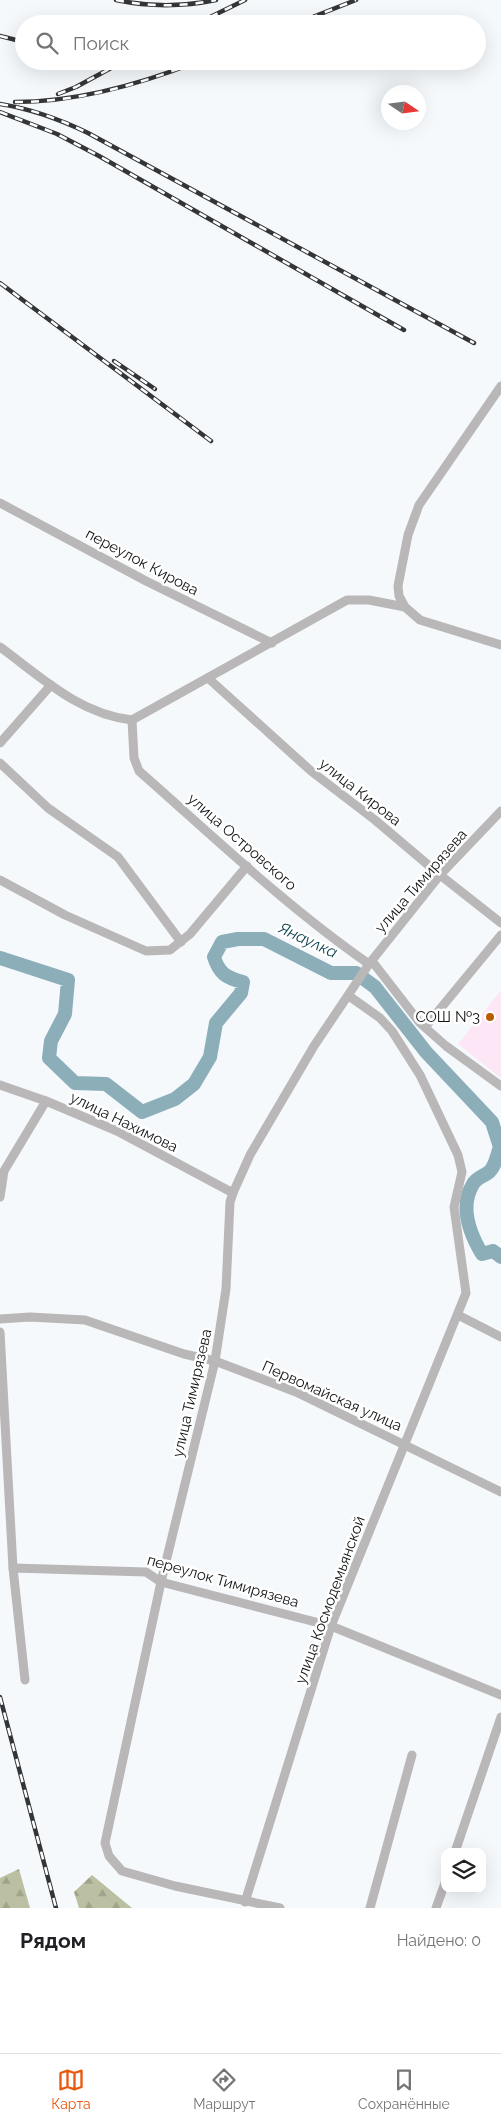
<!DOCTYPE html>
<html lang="ru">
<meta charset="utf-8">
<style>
body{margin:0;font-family:Raleway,sans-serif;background:#f6f6f6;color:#202124}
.controls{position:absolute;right:15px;bottom:15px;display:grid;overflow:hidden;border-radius:10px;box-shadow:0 5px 20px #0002}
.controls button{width:45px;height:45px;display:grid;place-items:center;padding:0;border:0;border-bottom:1px solid #e0e0e0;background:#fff;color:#202124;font:25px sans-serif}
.compass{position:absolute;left:381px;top:85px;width:45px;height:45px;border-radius:50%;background:#fff;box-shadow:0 5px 20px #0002;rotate:103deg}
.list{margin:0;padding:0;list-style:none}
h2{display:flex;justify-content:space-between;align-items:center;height:65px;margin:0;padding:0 20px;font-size:21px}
h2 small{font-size:16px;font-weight:400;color:#757577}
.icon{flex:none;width:28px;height:28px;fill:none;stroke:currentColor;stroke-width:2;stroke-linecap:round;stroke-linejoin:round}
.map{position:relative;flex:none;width:501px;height:1908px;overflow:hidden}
.search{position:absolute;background:#fff;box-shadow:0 5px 20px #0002;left:15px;right:15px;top:15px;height:55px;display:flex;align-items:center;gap:12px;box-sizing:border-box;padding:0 18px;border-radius:28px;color:#757577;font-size:19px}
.sheet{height:145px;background:#fff}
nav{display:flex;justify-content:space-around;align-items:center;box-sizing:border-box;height:70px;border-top:1px solid #e0e0e0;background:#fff;font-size:14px;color:#757577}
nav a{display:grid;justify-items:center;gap:2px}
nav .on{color:#ea580c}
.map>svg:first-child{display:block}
.education{fill:#fde7f6}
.forest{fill:url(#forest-firs)}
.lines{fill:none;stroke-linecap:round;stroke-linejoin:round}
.river{stroke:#8baeb9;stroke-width:14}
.minor{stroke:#b9b7b7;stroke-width:9}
.rail-casing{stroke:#343536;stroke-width:4.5}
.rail{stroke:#fff;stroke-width:2.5;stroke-dasharray:8;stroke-linecap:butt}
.poi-dot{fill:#b85d00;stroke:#fff;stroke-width:2}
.labels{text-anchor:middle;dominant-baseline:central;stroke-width:5;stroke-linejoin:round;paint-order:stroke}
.street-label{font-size:15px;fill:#131415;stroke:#fff}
.poi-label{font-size:15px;fill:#131415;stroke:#fff;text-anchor:end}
.water-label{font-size:16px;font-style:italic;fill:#114451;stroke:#fff}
</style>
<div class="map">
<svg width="501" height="1908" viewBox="0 0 501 1908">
<defs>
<pattern id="forest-firs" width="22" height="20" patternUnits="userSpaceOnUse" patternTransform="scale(1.25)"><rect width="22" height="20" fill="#bbc0a2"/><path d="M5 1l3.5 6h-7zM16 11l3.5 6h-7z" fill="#a0a48b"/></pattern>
</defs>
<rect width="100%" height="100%" fill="#f5f9fc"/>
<path class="education" d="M 501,990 L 501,1078 L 458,1044 Z"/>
<g class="forest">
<path d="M 19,1869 L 30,1908 L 0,1908 L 0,1878 Z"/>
<path d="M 92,1875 L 132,1908 L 79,1908 L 74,1892 Z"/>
</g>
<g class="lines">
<path class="river" d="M 0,958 L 68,980 L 65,1014 L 51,1041 L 49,1058 L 75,1083 L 106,1084 L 142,1112 L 175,1099 L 194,1084 L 210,1057 L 216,1023 L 241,993 L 243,982 C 226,978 219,973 214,957 L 222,942 L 238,939 L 264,939 L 331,973 L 356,973 L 375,987 L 426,1052 L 492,1122 L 500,1147 C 497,1155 495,1167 489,1172 C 484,1176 476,1178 473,1184 C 459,1207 470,1234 482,1254 L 493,1251 L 501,1257"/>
<g class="minor">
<path d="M 501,386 L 419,505 L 408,535 L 398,586 L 399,596 L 405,607 L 420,620 L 501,645"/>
<path d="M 0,503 L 146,581 L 272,643"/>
<path d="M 0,647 C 41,677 79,714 132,720 L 347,600 L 369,600 L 405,607"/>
<path d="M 208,678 L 311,771 L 375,820 L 440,875 L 501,923"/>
<path d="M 132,720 L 134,758 L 139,771 C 214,837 287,907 369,964"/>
<path d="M 0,743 L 51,685"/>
<path d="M 0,763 L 48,808 L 118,857 L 181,942"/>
<path d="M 0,880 L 65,915 L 146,951 L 170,950 L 190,934 L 247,866"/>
<path d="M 372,961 L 420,1023 L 446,1046 L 501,1086"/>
<path d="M 426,1026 L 501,935"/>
<path d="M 0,1085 L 46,1101 L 117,1131 L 233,1193"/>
<path d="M 0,1197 L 4,1171 L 46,1101"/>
<path d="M 458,1315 L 501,1337"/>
<path d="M 0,1319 L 30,1317 L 85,1320 L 184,1354 L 215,1361 L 296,1392 L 501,1492"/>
<path d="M 0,1332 L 13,1568 L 25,1680"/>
<path d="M 13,1568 L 146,1572 L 161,1582 L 331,1626 L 501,1695"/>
<path d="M 455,1852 L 501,1717"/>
<path d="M 245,1902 L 331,1626 L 466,1293 L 454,1207 L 462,1172 L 458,1155 L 420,1075 L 392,1031 L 380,1018 L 349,996"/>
<path d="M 280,1908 L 175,1886 L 122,1871 L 109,1856 L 105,1843 L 161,1582 L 215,1361 L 226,1289 L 230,1202 L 233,1193 L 250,1155 L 314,1046 L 369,964 L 440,875 L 501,811"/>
<path d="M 370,1908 L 412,1755"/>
<path d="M 436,1908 L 445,1883"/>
</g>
<g class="rail-casing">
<g id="rail">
<path d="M 116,0 C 150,7 182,7 216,0"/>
<path d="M 196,24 L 245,0"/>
<path d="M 295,24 L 356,0"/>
<path d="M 0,36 L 24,42"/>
<path d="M 58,94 L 76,87 L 124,61"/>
<path d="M 15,102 C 79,102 141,84 199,61"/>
<path d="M 0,104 C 32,109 59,119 88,133 L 474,343"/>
<path d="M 0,112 L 57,134 L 99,156 L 404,330"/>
<path d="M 0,283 L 211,441"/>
<path d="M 114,361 L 155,389"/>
<path d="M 0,1697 L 56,1908"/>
</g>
</g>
<use href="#rail" class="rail"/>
</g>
<circle class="poi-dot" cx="490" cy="1017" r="5"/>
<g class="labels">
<g class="street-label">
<text transform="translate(142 562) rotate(28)">переулок Кирова</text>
<text transform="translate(360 792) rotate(38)">улица Кирова</text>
<text transform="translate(242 842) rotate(41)">улица Островского</text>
<text transform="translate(421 881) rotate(-49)">улица Тимирязева</text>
<text transform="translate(124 1122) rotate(26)">улица Нахимова</text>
<text transform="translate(192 1393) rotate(-77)">улица Тимирязева</text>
<text transform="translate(332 1396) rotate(24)">Первомайская улица</text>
<text transform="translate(223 1581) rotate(16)">переулок Тимирязева</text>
<text transform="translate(330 1600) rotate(-70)">улица Космодемьянской</text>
</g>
<g class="poi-label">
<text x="480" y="1017">СОШ №3</text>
</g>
<g class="water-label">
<text transform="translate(308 940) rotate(25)">Янаулка</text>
</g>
</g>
</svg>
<div class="controls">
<button><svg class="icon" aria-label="layers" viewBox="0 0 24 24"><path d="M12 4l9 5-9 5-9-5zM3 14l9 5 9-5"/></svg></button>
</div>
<svg class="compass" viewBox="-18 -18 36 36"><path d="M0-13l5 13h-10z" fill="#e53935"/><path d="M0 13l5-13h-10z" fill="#757577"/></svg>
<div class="search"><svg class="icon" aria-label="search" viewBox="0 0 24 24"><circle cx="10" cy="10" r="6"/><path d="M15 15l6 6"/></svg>Поиск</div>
</div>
<section class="sheet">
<h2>Рядом<small>Найдено: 0</small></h2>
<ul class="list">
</ul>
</section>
<nav>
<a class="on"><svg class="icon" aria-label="map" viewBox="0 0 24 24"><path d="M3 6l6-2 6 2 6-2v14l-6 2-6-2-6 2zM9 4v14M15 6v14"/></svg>Карта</a>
<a><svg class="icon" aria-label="directions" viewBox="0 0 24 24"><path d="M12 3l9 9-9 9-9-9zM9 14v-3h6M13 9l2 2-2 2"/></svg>Маршрут</a>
<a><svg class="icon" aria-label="saved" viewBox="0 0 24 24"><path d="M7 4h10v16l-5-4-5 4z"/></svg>Сохранённые</a>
</nav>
